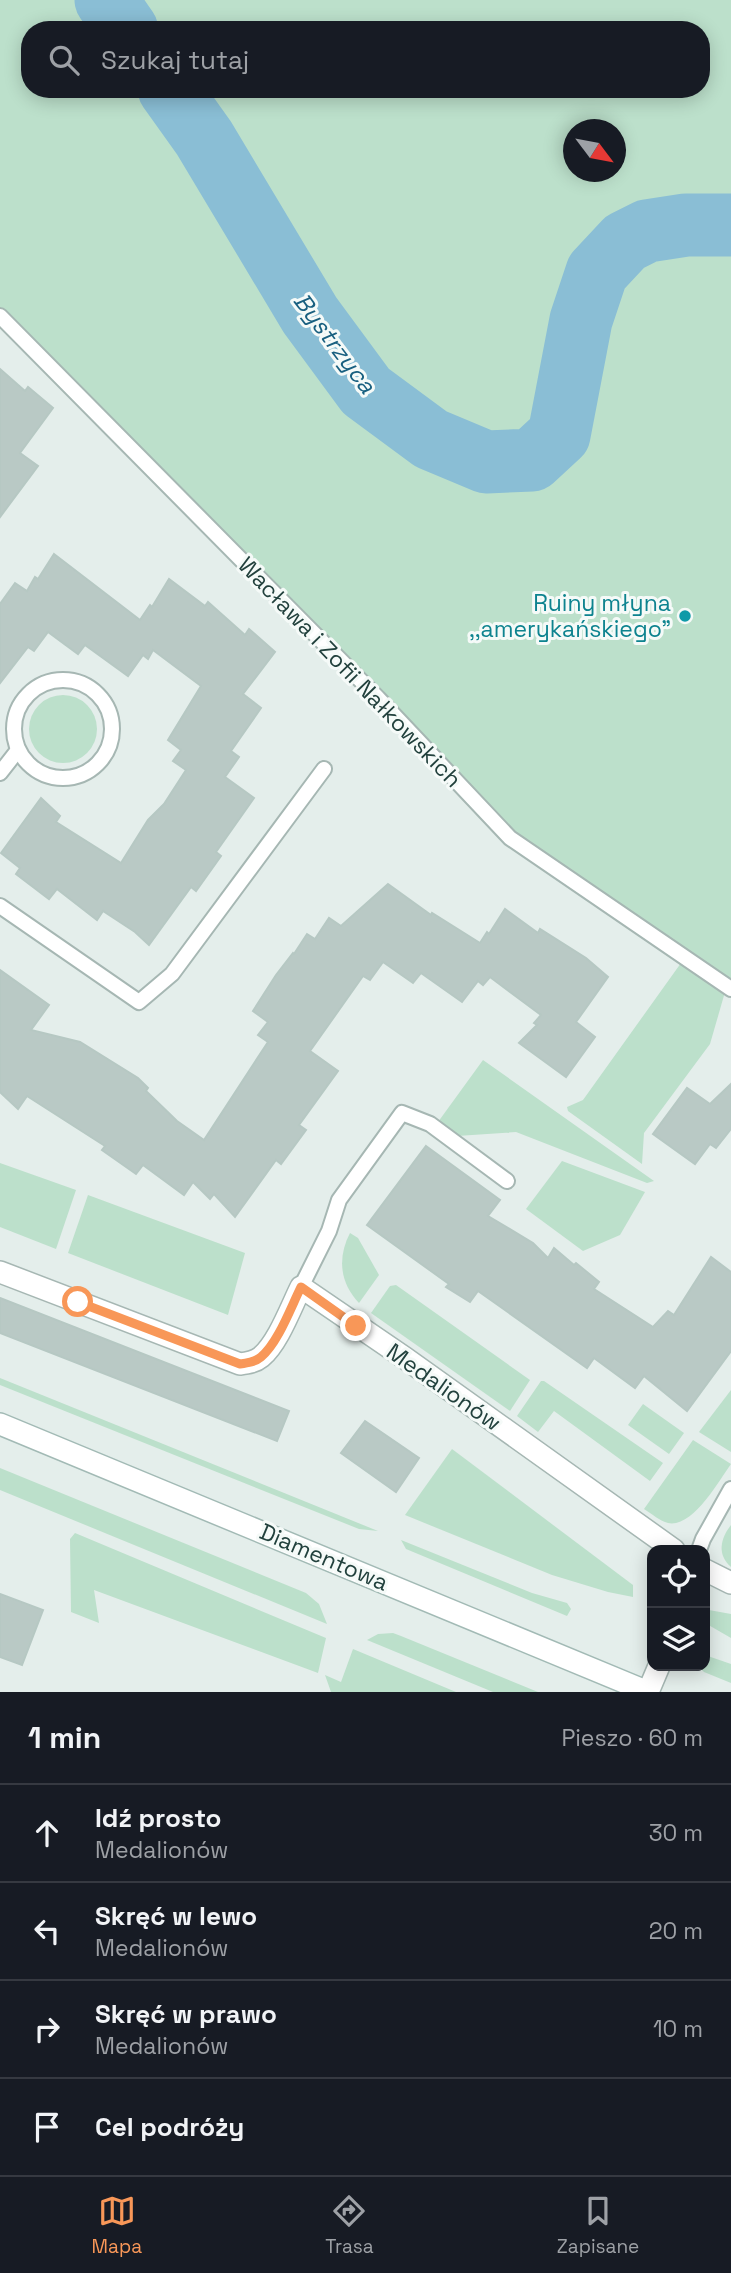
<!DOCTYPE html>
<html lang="pl">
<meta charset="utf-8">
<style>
body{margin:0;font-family:"Space Grotesk",sans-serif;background:#242831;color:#f1f3f6}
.controls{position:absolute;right:21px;bottom:21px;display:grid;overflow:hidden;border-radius:14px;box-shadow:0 4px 18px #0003}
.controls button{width:63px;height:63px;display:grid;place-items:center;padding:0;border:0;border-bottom:2px solid #363941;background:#171b24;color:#f1f3f6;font:35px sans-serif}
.compass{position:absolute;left:563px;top:119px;width:63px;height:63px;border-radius:50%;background:#171b24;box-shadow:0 4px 18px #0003;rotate:122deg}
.stop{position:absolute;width:21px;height:21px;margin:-16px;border:5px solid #f89758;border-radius:50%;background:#fff}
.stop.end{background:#f89758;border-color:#fff;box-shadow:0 2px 7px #0008}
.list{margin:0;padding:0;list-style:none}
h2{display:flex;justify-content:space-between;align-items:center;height:91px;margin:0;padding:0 28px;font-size:30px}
h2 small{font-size:23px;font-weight:400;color:#9ea1a6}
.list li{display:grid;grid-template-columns:46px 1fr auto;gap:21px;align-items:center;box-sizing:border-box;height:98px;padding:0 28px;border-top:2px solid #363941}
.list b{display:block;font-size:26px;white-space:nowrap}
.list p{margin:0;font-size:23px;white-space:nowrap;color:#9ea1a6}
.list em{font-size:23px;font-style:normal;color:#9ea1a6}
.icon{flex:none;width:38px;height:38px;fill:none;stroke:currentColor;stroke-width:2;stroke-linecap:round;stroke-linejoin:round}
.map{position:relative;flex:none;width:731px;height:1692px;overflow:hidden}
.search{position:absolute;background:#171b24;box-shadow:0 4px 18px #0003;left:21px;right:21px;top:21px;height:77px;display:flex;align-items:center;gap:18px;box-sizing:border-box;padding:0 24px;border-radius:28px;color:#9ea1a6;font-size:26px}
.sheet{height:483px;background:#171b24}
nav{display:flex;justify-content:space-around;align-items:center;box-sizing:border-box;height:98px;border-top:2px solid #363941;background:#171b24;font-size:19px;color:#9ea1a6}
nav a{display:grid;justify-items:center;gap:4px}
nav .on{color:#f89758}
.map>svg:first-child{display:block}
.green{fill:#bce0cb;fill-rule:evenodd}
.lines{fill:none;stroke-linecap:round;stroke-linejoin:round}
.river{stroke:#8abed5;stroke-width:63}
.building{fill:#b9c9c5;stroke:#b6c8c3;stroke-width:2}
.lane-casing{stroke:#a6b7b3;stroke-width:18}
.street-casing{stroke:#a6b7b3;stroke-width:24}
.secondary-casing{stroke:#a2bab5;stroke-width:24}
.lane{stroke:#fff;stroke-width:14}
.street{stroke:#fff;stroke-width:21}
.secondary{stroke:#fff;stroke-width:21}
.route{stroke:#f89758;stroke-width:9}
.culture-dot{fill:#0f9aa8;stroke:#f5faf8;stroke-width:2.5}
.labels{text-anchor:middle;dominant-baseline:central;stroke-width:6;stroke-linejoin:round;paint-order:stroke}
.culture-label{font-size:23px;fill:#0d838f;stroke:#f5faf8;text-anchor:end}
.street-label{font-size:23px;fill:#22413d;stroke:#f5faf8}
.water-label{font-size:24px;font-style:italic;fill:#196080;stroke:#f5faf8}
</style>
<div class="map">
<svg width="731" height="1692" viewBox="0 0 731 1692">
<rect width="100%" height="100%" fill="#e4eeeb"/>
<g class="green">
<path d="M 0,0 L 731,0 L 731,989 L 510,838 L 0,321 ZM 30,30 L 701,30 L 701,89 L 30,89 ZM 574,130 L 616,130 L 616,172 L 574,172 Z"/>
<circle cx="63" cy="729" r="34"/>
<path d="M 681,963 L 725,992 L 710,1044 L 644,1133 L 642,1164 L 568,1111 L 567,1107 L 583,1100 Z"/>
<path d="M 483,1060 L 654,1181 L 647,1183 L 516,1132 L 457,1136 L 438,1122 Z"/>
<path d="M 562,1161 L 645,1192 L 620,1235 L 583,1251 L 526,1209 Z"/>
<path d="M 0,1163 L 76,1190 L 56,1249 L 0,1227 Z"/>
<path d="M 88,1195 L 245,1253 L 228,1315 L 68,1253 Z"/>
<path d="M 350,1233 L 358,1238 L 379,1275 L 359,1303 C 340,1283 337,1258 350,1233 Z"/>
<path d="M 396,1285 L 530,1380 L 510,1411 L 371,1313 L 390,1286 Z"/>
<path d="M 0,1378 L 378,1531 L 359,1529 L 0,1385 Z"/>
<path d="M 541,1381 L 544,1381 L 663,1463 L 650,1481 L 554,1411 L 538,1432 L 517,1416 Z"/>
<path d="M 731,1390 L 731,1452 L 699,1432 Z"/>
<path d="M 643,1404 L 684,1433 L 669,1454 L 628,1425 Z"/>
<path d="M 693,1440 L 731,1464 C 718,1482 693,1528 668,1523 C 660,1521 652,1514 644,1509 Z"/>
<path d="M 452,1449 L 633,1585 L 633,1597 L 608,1592 L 552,1575 L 405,1515 Z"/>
<path d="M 0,1468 L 306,1593 L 319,1604 L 327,1624 L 0,1490 Z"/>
<path d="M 731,1525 L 731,1567 C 717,1555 720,1539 731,1525 Z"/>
<path d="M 75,1533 L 326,1638 L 318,1673 L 94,1590 L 99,1623 L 71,1612 L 70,1539 Z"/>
<path d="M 401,1540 L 532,1593 L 567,1603 L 571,1609 L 567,1616 L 406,1549 Z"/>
<path d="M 709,1610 L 731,1614 L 731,1638 L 705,1623 L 705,1612 Z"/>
<path d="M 393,1633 L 401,1636 L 538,1692 L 493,1692 L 367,1640 L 378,1634 Z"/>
<path d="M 353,1649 L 456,1692 L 331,1692 L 325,1675 L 341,1682 Z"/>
<path d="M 705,1655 L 731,1664 L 731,1683 L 704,1672 L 699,1667 L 705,1666 Z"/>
</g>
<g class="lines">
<g class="river">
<path d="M 106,0 L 127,30"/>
<path d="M 169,89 L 204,138 L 310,315 L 366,391 L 431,439 L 486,462 L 532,460 L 559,435 L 581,320 L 597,272 L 625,242 L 647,231 L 686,225 L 731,225"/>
</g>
</g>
<g class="building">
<path d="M 0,369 L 25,391 L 28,387 L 53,408 L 20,453 L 38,466 L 0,517 Z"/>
<path d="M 54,554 L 140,620 L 150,605 L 152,607 L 169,579 L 205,606 L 208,602 L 245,635 L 249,629 L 275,652 L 243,694 L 261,708 L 231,751 L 239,757 L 225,777 L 254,798 L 216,852 L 221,856 L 196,891 L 191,887 L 149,945 L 135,932 L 103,911 L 97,920 L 57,889 L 49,899 L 16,874 L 20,868 L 1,853 L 41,798 L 60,816 L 56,822 L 121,863 L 148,820 L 164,804 L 186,770 L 173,761 L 181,750 L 168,740 L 201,686 L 153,650 L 148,659 L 143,655 L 128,676 L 85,645 L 78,654 L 48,632 L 34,651 L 28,647 L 0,683 L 0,604 L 15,583 L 27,591 L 35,577 L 38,579 Z"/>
<path d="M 388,884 L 431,915 L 432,913 L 480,943 L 487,932 L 489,934 L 505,909 L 538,933 L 540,929 L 586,958 L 608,977 L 576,1022 L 595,1037 L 566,1077 L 519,1043 L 537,1025 L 534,1023 L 541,1015 L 490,977 L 483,985 L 478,981 L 462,1002 L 421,973 L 413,983 L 383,962 L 370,980 L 363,976 L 310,1051 L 338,1071 L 299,1125 L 306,1130 L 281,1164 L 276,1160 L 235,1217 L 214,1194 L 210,1199 L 193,1182 L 184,1195 L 143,1165 L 136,1174 L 102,1150 L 105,1146 L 27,1096 L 18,1109 L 0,1092 L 0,970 L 49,1005 L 31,1030 L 80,1042 L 138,1078 L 148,1088 L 146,1091 L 177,1121 L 204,1140 L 268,1042 L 258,1035 L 268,1022 L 253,1011 L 276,975 L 293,953 L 294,954 L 307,934 L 315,939 L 329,918 L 341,926 Z"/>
<path d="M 731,1084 L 731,1129 L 716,1148 L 710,1144 L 695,1164 L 653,1134 L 687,1088 L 710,1104 Z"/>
<path d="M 426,1146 L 500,1200 L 488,1216 L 533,1243 L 548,1258 L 554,1248 L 574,1265 L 576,1263 L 599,1282 L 594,1289 L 653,1327 L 668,1311 L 674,1315 L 711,1257 L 731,1272 L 731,1351 L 687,1411 L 644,1376 L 635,1388 L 594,1358 L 587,1368 L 478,1291 L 470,1302 L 446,1287 L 449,1284 L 367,1225 Z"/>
<path d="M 0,1298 L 289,1411 L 277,1441 L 0,1333 Z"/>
<path d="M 365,1421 L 419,1458 L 396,1492 L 341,1453 Z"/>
<path d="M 0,1594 L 43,1610 L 22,1665 L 0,1657 Z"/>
</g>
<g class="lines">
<g class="lane-casing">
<g id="lane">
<path d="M 0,316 L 378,698 L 510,838 L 731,989"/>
<circle cx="63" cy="729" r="49"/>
<path d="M 0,773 L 18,750"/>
<path d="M 0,906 L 139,1002 L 172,974 L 324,769"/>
<path d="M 301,1287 L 329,1231 L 339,1200 L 402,1113 L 430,1124 L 507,1181"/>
<path d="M 699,1550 L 703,1539 L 731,1489"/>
</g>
</g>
<g class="street-casing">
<g id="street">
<path d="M 0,1272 L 240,1364 C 248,1363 255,1362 261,1357 C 278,1343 291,1307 301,1287 L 405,1358 L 674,1550"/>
<path d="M 705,1570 L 731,1583"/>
<path d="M 648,1692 L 659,1666"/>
</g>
</g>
<g class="secondary-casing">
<path id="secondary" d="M 0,1424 L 648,1692"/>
</g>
<use href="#lane" class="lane"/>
<use href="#street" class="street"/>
<use href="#secondary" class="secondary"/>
</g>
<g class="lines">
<path class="route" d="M 78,1302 L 240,1364 C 248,1363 255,1362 261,1357 C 278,1343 291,1307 301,1287 L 356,1326"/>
</g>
<circle class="culture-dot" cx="685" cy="616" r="7"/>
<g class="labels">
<g class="culture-label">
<text x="671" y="603">Ruiny młyna<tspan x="671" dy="26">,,amerykańskiego"</tspan></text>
</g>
<g class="street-label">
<text transform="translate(350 672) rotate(46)">Wacława i Zofii Nałkowskich</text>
<text transform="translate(444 1387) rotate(35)">Medalionów</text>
<text transform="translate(324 1557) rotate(23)">Diamentowa</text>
</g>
<g class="water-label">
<text transform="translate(335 343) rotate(53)">Bystrzyca</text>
</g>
</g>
</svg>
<div class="controls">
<button><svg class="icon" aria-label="locate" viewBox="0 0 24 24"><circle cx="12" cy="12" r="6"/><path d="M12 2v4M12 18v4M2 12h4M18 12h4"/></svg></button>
<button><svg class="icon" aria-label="layers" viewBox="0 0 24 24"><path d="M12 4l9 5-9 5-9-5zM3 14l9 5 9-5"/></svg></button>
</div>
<svg class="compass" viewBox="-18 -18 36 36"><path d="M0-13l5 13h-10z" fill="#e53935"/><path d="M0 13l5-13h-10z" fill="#9ea1a6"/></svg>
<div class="stop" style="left:78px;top:1302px"></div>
<div class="stop end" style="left:356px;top:1326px"></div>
<div class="search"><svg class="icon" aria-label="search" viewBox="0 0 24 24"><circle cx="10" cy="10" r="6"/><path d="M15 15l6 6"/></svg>Szukaj tutaj</div>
</div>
<section class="sheet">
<h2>1 min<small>Pieszo · 60 m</small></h2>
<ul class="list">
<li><svg class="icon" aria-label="ahead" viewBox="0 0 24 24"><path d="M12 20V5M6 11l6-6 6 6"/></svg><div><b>Idź prosto</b><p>Medalionów</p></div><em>30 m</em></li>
<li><svg class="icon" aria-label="left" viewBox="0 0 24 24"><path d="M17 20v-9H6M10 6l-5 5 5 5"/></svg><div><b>Skręć w lewo</b><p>Medalionów</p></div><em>20 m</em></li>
<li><svg class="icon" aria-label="right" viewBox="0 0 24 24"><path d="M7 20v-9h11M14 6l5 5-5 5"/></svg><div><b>Skręć w prawo</b><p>Medalionów</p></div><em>10 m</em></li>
<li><svg class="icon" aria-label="arrive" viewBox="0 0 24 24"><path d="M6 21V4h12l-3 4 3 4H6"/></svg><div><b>Cel podróży</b></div></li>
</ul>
</section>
<nav>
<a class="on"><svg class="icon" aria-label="map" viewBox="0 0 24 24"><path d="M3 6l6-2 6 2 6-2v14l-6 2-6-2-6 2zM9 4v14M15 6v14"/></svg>Mapa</a>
<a><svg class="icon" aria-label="directions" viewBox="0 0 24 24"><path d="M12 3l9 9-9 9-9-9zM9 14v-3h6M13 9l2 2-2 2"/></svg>Trasa</a>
<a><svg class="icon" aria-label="saved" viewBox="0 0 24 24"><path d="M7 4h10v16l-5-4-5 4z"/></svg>Zapisane</a>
</nav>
